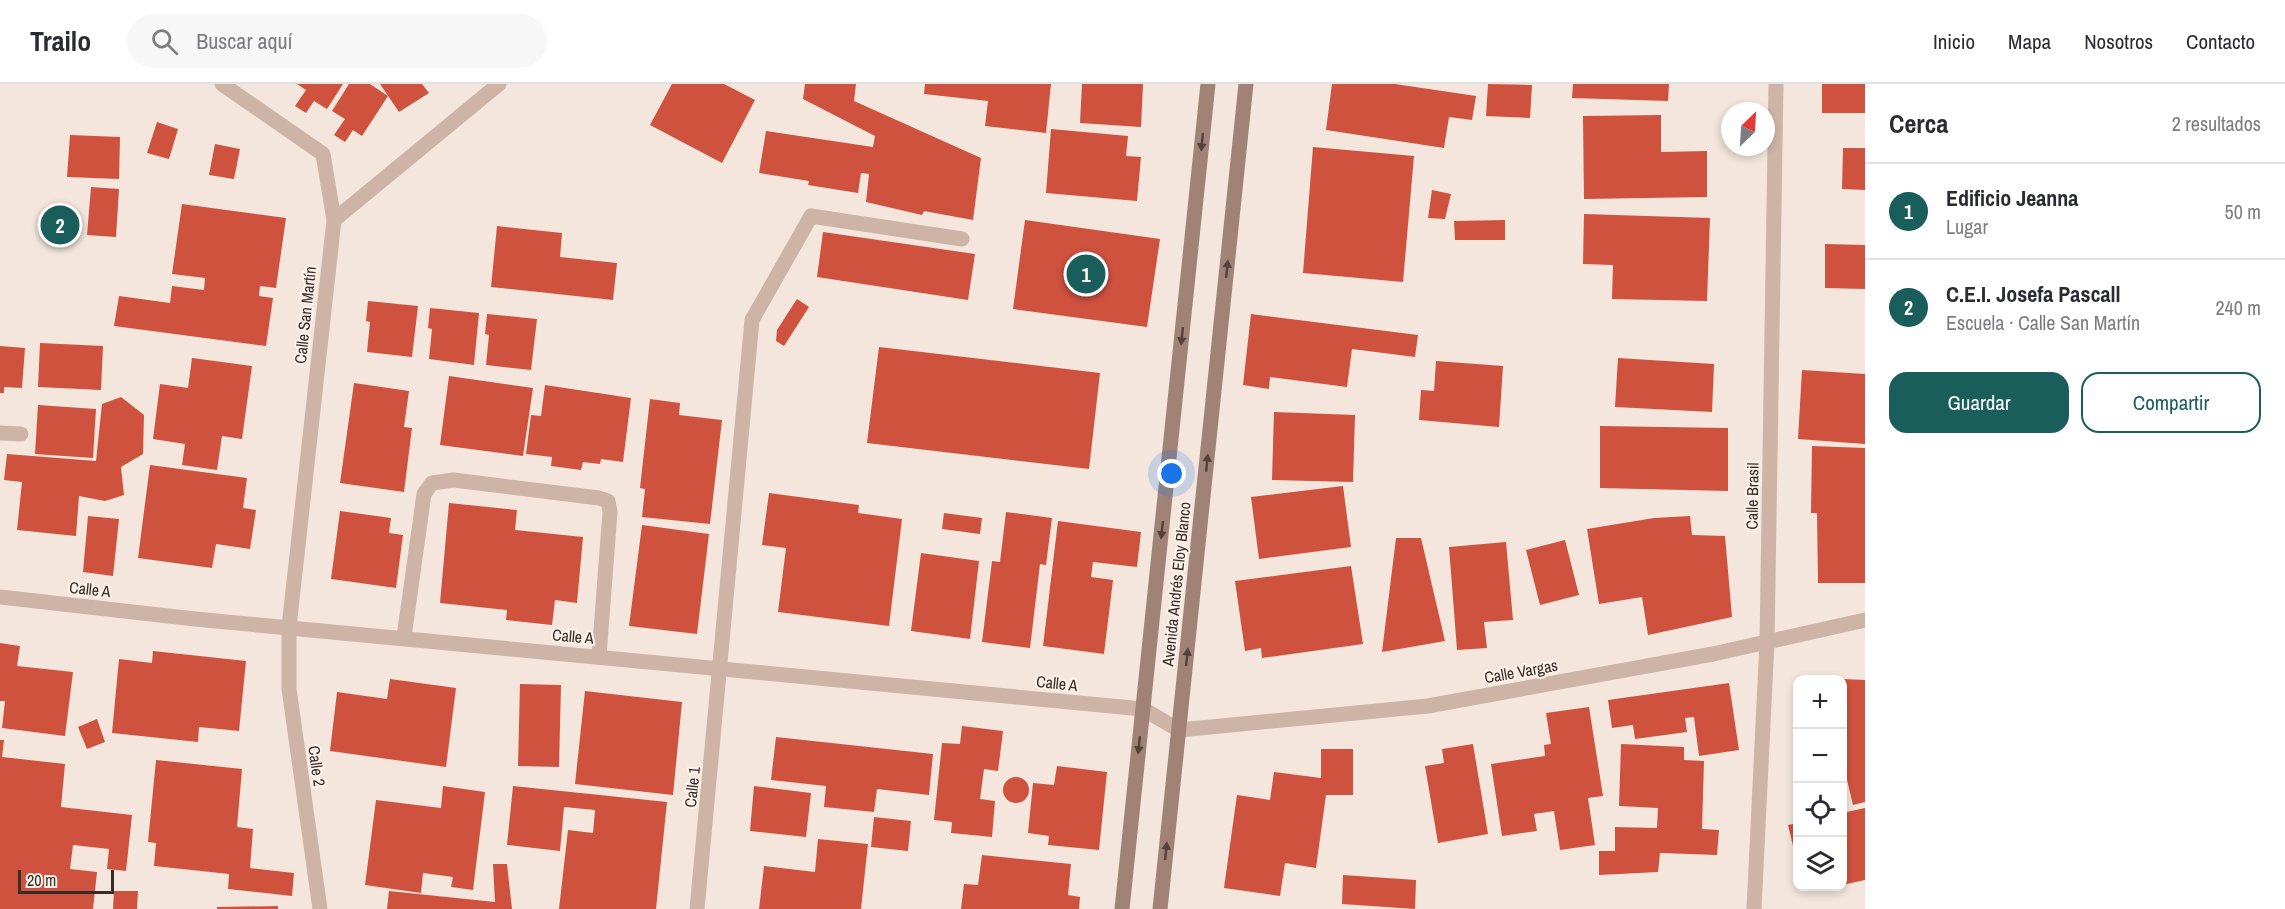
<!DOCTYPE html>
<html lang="es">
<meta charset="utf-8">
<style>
body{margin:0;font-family:"Archivo Narrow",sans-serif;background:#f7f7f7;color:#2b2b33}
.controls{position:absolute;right:18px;bottom:18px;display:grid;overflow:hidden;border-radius:12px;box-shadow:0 3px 9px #0003}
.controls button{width:54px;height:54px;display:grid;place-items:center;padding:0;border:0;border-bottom:2px solid #e1e1e2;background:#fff;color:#2b2b33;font:30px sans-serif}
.compass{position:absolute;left:1721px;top:18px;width:54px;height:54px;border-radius:50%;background:#fff;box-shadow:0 3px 9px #0003;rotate:25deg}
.scale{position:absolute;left:18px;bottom:15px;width:96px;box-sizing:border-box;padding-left:6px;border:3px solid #392b28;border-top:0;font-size:16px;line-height:21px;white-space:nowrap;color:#392b28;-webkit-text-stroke:4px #fbf1e9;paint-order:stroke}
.you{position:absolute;left:1172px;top:390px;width:21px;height:21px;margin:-15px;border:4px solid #fff;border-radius:50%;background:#1a73e8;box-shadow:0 0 0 9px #1a73e833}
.badge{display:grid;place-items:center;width:39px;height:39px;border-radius:50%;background:#1a5e5b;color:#fff;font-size:20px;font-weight:700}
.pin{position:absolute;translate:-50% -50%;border:3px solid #fff;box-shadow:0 2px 6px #0006}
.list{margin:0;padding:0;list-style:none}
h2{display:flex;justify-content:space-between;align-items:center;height:78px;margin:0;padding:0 24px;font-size:26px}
h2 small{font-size:20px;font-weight:400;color:#7c7c81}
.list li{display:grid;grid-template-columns:39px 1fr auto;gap:18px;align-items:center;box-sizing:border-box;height:96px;padding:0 24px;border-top:2px solid #e1e1e2}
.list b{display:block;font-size:22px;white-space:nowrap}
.list p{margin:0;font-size:20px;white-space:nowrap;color:#7c7c81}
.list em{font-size:20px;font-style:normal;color:#7c7c81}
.actions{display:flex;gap:12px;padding:18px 24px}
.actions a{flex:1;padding:14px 0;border:2px solid #1a5e5b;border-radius:18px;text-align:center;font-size:21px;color:#1a5e5b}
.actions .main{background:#1a5e5b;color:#fff}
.icon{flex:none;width:33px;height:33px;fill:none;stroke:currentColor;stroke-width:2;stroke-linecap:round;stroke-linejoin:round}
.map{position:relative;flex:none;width:1865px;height:825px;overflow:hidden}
header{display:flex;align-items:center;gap:36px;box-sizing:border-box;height:84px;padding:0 30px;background:#fff;border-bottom:2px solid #e1e1e2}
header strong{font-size:28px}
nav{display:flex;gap:33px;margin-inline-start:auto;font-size:21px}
.search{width:420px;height:54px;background:#f7f7f7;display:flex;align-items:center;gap:15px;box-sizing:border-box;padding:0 21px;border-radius:33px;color:#7c7c81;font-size:22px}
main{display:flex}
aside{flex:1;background:#fff}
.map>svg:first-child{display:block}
.building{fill:#cf523f}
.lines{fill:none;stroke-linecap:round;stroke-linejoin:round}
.street{stroke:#cdb4a6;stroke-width:15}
.secondary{stroke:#a18277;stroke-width:15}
.oneway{fill:#53413c}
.labels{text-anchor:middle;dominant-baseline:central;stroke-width:4.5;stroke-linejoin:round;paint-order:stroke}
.street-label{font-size:16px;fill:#392b28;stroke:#fbf1e9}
</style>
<header>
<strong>Trailo</strong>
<div class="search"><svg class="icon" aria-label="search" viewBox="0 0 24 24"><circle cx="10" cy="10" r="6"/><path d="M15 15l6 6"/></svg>Buscar aquí</div>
<nav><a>Inicio</a><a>Mapa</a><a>Nosotros</a><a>Contacto</a></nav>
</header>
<main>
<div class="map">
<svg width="1865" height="825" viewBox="0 0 1865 825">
<rect width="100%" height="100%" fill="#f4e6dc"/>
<g class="building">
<path d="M 297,0 L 343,0 L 327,25 L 314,17 L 306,29 L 295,22 L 306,6 Z"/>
<path d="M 349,0 L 370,0 L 388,12 L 362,52 L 353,46 L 345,58 L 334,51 L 345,35 L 332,27 Z"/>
<path d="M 380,0 L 422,0 L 429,9 L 399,28 Z"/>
<path d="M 672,0 L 724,0 L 755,16 L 722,79 L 650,41 Z"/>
<path d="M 805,0 L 856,0 L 854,17 L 981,74 L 973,136 L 924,127 L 922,131 L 866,118 L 869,90 L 861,89 L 858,109 L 808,101 L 809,97 L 759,89 L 766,47 L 873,63 L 875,52 L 803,15 Z"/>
<path d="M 925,0 L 1051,0 L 1046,49 L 985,42 L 988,17 L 924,10 Z"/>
<path d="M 1082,0 L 1143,0 L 1141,43 L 1080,39 Z"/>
<path d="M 1332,0 L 1395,0 L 1476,12 L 1472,36 L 1449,33 L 1444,64 L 1326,46 Z"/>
<path d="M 1488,0 L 1532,1 L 1530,34 L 1486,32 Z"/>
<path d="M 1573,0 L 1669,0 L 1668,17 L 1572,14 Z"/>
<rect x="1822" y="0" width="43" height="29"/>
<path d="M 1661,31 L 1661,68 L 1707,67 L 1707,113 L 1584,115 L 1583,32 Z"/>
<path d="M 157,38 L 178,45 L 169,75 L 147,69 Z"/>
<path d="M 1051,45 L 1128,52 L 1126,72 L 1141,73 L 1137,117 L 1046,109 Z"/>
<path d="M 70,51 L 120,53 L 119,95 L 67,93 Z"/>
<path d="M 215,60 L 240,65 L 234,95 L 209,91 Z"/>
<path d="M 1313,63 L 1414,72 L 1403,198 L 1303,189 Z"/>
<path d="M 1843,64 L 1865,64 L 1865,106 L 1842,105 Z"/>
<path d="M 91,103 L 119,105 L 116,153 L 87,151 Z"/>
<path d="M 1432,106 L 1451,110 L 1445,135 L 1428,134 Z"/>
<path d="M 182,120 L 286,134 L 276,204 L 260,202 L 259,212 L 273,214 L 266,262 L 114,242 L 119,212 L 170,219 L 172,202 L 204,206 L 205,194 L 172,190 Z"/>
<path d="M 1584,130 L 1710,134 L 1707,217 L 1612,215 L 1613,181 L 1583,180 Z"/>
<path d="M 1025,136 L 1160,155 L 1147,243 L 1013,225 Z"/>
<path d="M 1505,136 L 1505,156 L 1455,156 L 1454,137 Z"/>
<path d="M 497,142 L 562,149 L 560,173 L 617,179 L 613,216 L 491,203 Z"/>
<path d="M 823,148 L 975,170 L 968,216 L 817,193 Z"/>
<path d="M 1825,160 L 1865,161 L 1865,205 L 1825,204 Z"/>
<path d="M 797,215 L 809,223 L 784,262 L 776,257 L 777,246 Z"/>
<path d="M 368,217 L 418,222 L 412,273 L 367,268 L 370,238 L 366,237 Z"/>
<path d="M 430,224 L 479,229 L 474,281 L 429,275 L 432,245 L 428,244 Z"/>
<path d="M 487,230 L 537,235 L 531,286 L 486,281 L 489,251 L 485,250 Z"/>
<path d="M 1251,230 L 1418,251 L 1415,273 L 1352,265 L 1347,303 L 1270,293 L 1269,305 L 1243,301 Z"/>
<path d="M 40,259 L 103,262 L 101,306 L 38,303 Z"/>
<path d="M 0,262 L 25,264 L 22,304 L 4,303 L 4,309 L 0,309 Z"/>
<path d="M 879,263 L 1100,289 L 1089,385 L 867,359 Z"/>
<path d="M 192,274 L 252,282 L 242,355 L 222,352 L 217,386 L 182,381 L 185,360 L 153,355 L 160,300 L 188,304 Z"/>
<path d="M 1618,274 L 1714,280 L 1712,328 L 1615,323 Z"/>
<path d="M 1436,277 L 1503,282 L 1499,343 L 1419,336 L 1421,306 L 1434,307 Z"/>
<path d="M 1802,286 L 1865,290 L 1865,360 L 1798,355 Z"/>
<path d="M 449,292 L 533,304 L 523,372 L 440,361 Z"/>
<path d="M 354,299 L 409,307 L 404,343 L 412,344 L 404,408 L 340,399 Z"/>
<path d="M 545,301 L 631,314 L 623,378 L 601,375 L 600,380 L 583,378 L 581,386 L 551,382 L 552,373 L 526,370 L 531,331 L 541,332 Z"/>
<path d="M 121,313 L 144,331 L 143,370 L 121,383 L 124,411 L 105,417 L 79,412 L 76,452 L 17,446 L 22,398 L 4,396 L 7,370 L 96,377 L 102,320 Z"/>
<path d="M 650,315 L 680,319 L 679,331 L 722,336 L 710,440 L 642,433 L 645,405 L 640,404 Z"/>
<path d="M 38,321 L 96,325 L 93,374 L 35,370 Z"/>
<path d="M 1274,328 L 1355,331 L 1353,398 L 1272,396 Z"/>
<path d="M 1600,342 L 1728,344 L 1728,407 L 1600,404 Z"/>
<path d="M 1812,362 L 1865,364 L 1865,499 L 1818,499 L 1817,429 L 1811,429 Z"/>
<path d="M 150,381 L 247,394 L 243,424 L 256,426 L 250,465 L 216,460 L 212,484 L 138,474 Z"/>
<path d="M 1343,402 L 1351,463 L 1259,475 L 1251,413 Z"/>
<path d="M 769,409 L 859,421 L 858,429 L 902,435 L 889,542 L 778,528 L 786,464 L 762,461 Z"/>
<path d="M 449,419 L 517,426 L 515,446 L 583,453 L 577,519 L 555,516 L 552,541 L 506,536 L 507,526 L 440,519 Z"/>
<path d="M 340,427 L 391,434 L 389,449 L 403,451 L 396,504 L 331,495 Z"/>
<path d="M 1006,428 L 1052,434 L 1046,481 L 1040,480 L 1030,564 L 982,558 L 992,477 L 1000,478 Z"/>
<path d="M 944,429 L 982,434 L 980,450 L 942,445 Z"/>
<path d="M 88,432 L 119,435 L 113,492 L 83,488 Z"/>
<path d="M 1690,432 L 1692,451 L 1725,452 L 1732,533 L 1648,551 L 1642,513 L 1599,520 L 1587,445 L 1654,434 Z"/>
<path d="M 1058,437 L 1141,448 L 1137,483 L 1093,478 L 1091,493 L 1113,496 L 1104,570 L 1043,562 Z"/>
<path d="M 642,441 L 709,450 L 697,550 L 629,542 Z"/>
<path d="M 1396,454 L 1421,454 L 1445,557 L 1382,568 Z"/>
<path d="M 1565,456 L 1579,511 L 1540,521 L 1526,466 Z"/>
<path d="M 1506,458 L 1513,536 L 1484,538 L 1487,564 L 1457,566 L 1449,463 Z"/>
<path d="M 921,469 L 979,477 L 970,555 L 911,547 Z"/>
<path d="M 1351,482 L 1363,560 L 1262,574 L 1261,564 L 1245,567 L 1235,497 Z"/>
<path d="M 0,559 L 20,562 L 17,582 L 73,588 L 65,652 L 2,644 L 5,617 L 0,617 Z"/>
<path d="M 153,567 L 246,577 L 239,647 L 199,643 L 198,658 L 112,649 L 119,575 L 152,579 Z"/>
<path d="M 390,595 L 456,604 L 446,683 L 330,667 L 337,608 L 387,615 Z"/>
<path d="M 1842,595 L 1865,596 L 1865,718 L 1853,721 L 1842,675 Z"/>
<path d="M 1729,599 L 1739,666 L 1699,672 L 1694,633 L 1685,634 L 1687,648 L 1635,655 L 1633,641 L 1612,644 L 1608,616 Z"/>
<path d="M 520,600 L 561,601 L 559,683 L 518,682 Z"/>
<path d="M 585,607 L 682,618 L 673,711 L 575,700 Z"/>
<path d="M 1589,623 L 1603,712 L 1588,714 L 1595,761 L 1560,766 L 1554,727 L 1534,730 L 1537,747 L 1502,752 L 1491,680 L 1545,672 L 1544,661 L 1551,660 L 1546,629 Z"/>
<path d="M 97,635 L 105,658 L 87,665 L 78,643 Z"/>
<path d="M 962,642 L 1003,647 L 998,687 L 984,685 L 980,715 L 995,717 L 992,753 L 951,749 L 952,738 L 934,736 L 942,659 L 960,660 Z"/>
<path d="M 776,653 L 933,670 L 929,711 L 877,705 L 874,728 L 824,723 L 826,702 L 771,696 Z"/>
<path d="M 0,656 L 4,656 L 2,673 L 65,680 L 61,723 L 132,731 L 126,787 L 107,785 L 109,765 L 73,761 L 70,785 L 97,788 L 93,825 L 0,825 Z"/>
<path d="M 1473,660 L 1488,750 L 1438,759 L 1425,682 L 1444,679 L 1442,665 Z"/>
<path d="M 1621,660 L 1684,663 L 1684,676 L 1704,677 L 1702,745 L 1719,746 L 1717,771 L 1660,769 L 1658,788 L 1599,791 L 1599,767 L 1615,767 L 1615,743 L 1657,744 L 1658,724 L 1619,722 Z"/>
<path d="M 1321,665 L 1353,665 L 1353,711 L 1326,711 L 1316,784 L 1285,779 L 1280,812 L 1224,804 L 1237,711 L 1270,716 L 1274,688 L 1321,694 Z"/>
<path d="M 156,676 L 242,685 L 237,743 L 253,745 L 250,784 L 294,789 L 292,812 L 228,805 L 229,790 L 154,782 L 156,759 L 148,758 Z"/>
<path d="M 1057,682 L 1107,688 L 1099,766 L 1048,761 L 1049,752 L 1028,749 L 1033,699 L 1054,701 Z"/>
<circle cx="1016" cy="706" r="13"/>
<path d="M 443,702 L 485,708 L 473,806 L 451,803 L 453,793 L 423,789 L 421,809 L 365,801 L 376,716 L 441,724 Z"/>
<path d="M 513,702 L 667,718 L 656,825 L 559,825 L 568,746 L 593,749 L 595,726 L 564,723 L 560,767 L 507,761 Z"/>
<path d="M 754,702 L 811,709 L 806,753 L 750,747 Z"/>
<path d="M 1865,724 L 1865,796 L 1842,801 L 1842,729 Z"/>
<path d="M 874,733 L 911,737 L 908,767 L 871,763 Z"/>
<path d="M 1798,739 L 1798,778 L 1797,778 L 1788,741 Z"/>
<path d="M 818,755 L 868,760 L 861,825 L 759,825 L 764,782 L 815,788 Z"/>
<path d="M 982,771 L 1071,780 L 1068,811 L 1080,813 L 1079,825 L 961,825 L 964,800 L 978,801 Z"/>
<path d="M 493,780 L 507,780 L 512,825 L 387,825 L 389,807 L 495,818 Z"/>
<path d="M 1343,791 L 1416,796 L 1415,825 L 1342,820 Z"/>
<path d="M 114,807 L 138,807 L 137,825 L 113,825 Z"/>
<path d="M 278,822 L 278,825 L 217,825 L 217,823 Z"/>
</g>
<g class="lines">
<g class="street">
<path d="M 222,0 L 323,70 L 334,136"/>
<path d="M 0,349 L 21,350"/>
<path d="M 0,513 L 195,535 L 1143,625 L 1179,646 L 1428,622 L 1713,570 L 1865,536"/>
<path d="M 404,553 L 424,410 L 432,399 L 454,396 L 599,414 L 608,417 L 610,428 L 599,572"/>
<path d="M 320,825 L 289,605 L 289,543 L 334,136 L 499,0"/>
<path d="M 697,825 L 752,236 L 811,132 L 962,155"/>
<path d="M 1754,825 L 1767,558 L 1776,0"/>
</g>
<g class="secondary">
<path d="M 1122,825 L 1208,0"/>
<path d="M 1160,825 L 1246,0"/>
</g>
</g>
<defs><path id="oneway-solid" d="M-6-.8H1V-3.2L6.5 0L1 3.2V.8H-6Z" transform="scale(1.5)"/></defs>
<g class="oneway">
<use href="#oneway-solid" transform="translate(1202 58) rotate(96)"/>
<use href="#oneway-solid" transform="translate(1227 185) rotate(-84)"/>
<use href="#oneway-solid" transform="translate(1182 252) rotate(96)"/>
<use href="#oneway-solid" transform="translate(1207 379) rotate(-84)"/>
<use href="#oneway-solid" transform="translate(1162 446) rotate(96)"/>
<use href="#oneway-solid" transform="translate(1187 573) rotate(-84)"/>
<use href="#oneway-solid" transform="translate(1139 661) rotate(96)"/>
<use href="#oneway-solid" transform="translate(1166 767) rotate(-84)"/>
</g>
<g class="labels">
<g class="street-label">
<text transform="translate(305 231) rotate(-84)">Calle San Martín</text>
<text transform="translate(1752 412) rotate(-89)">Calle Brasil</text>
<text transform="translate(1176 500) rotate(-84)">Avenida Andrés Eloy Blanco</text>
<text transform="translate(90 505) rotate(6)">Calle A</text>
<text transform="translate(573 552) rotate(5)">Calle A</text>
<text transform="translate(1521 587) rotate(-10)">Calle Vargas</text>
<text transform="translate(1057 599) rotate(6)">Calle A</text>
<text transform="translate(317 682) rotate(82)">Calle 2</text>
<text transform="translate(692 703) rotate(-84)">Calle 1</text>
</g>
</g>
</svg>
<div class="controls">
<button>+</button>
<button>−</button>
<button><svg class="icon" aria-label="locate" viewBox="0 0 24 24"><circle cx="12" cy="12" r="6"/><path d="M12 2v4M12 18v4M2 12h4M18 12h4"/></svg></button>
<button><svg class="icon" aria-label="layers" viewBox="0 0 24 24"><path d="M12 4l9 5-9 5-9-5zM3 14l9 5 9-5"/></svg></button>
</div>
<svg class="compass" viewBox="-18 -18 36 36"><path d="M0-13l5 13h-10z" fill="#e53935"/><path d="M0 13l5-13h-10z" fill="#7c7c81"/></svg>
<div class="scale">20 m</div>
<div class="you"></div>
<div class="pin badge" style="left:1086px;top:190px">1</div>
<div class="pin badge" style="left:60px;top:141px">2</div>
</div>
<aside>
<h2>Cerca<small>2 resultados</small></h2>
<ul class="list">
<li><span class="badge">1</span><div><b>Edificio Jeanna</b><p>Lugar</p></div><em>50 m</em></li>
<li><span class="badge">2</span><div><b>C.E.I. Josefa Pascall</b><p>Escuela · Calle San Martín</p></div><em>240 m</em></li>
</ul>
<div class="actions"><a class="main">Guardar</a><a>Compartir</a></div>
</aside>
</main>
